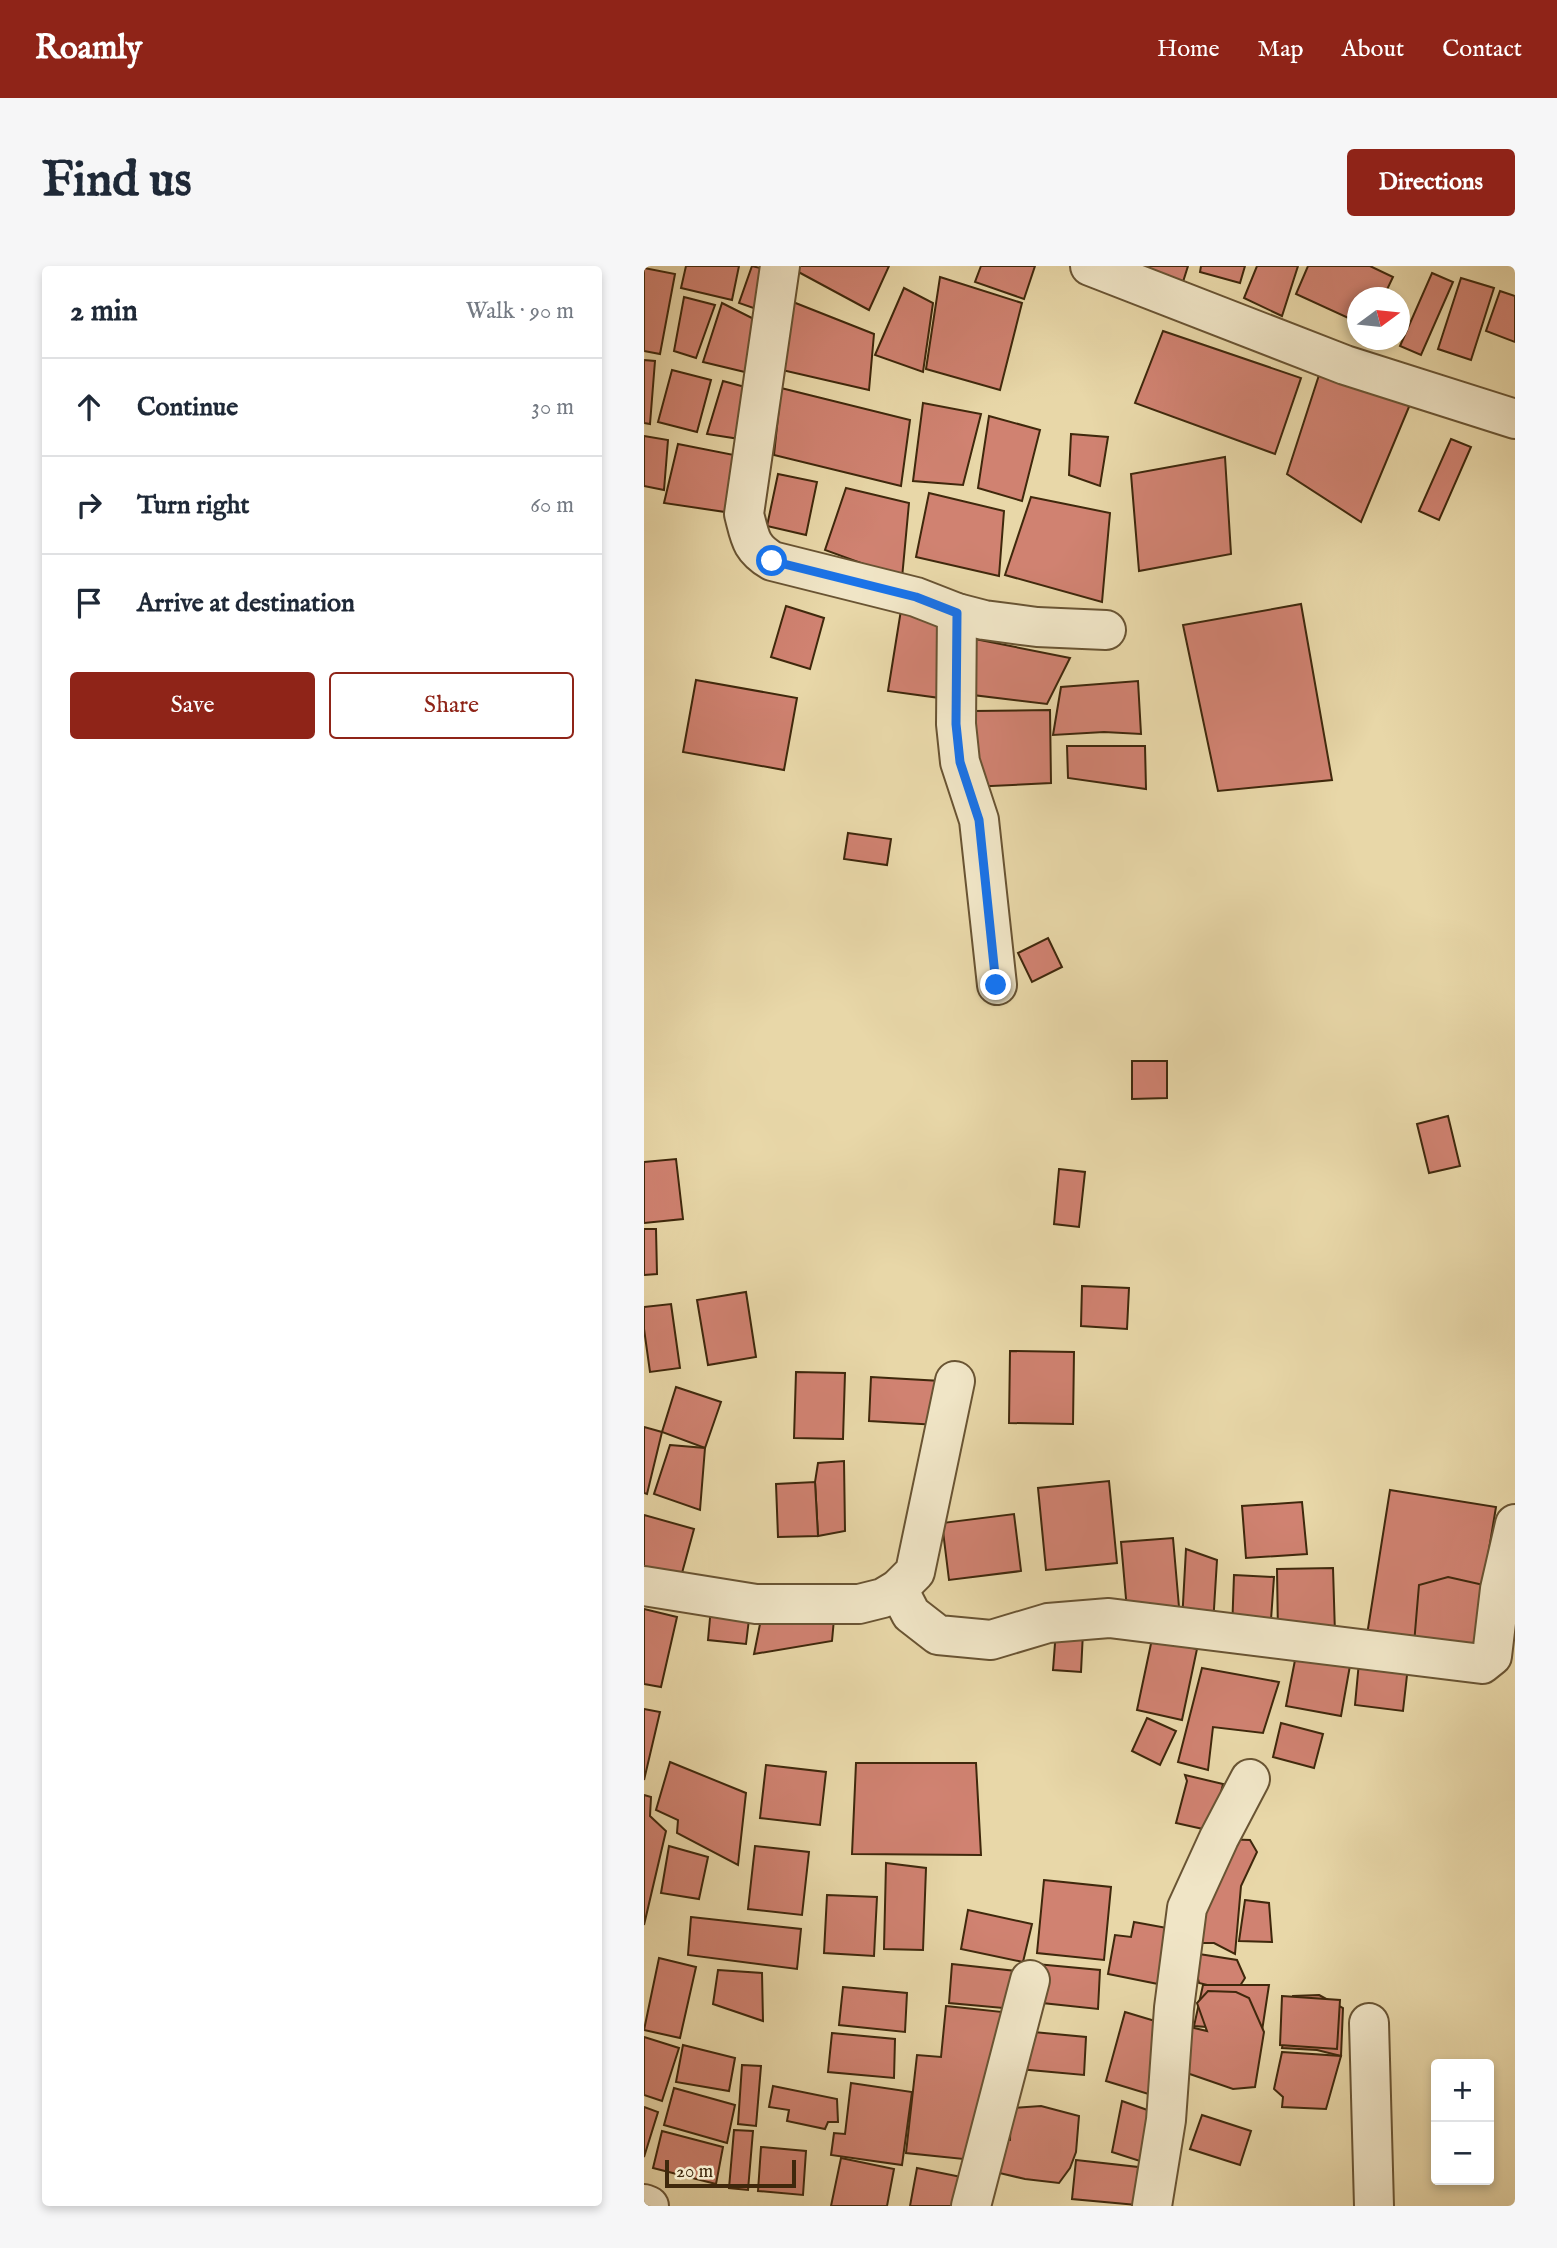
<!DOCTYPE html>
<meta charset="utf-8">
<style>
body{margin:0;font-family:"IM FELL English",serif;background:#f6f6f7;color:#1f2937}
.controls{position:absolute;right:21px;bottom:21px;display:grid;overflow:hidden;border-radius:7px;box-shadow:0 4px 10px #0003}
.controls button{width:63px;height:63px;display:grid;place-items:center;padding:0;border:0;border-bottom:2px solid #e0e1e3;background:#fff;color:#1f2937;font:35px sans-serif}
.compass{position:absolute;left:703px;top:21px;width:63px;height:63px;border-radius:50%;background:#fff;box-shadow:0 4px 10px #0003;rotate:75deg}
.scale{position:absolute;left:21px;bottom:18px;width:131px;box-sizing:border-box;padding-left:7px;border:4px solid #3f280c;border-top:0;font-size:19px;line-height:24px;white-space:nowrap;color:#3f280c;-webkit-text-stroke:5px #f0e5c6;paint-order:stroke}
.stop{position:absolute;width:21px;height:21px;margin:-16px;border:5px solid #1a73e8;border-radius:50%;background:#fff}
.stop.end{background:#1a73e8;border-color:#fff;box-shadow:0 2px 7px #0008}
.list{margin:0;padding:0;list-style:none}
h2{display:flex;justify-content:space-between;align-items:center;height:91px;margin:0;padding:0 28px;font-size:30px}
h2 small{font-size:23px;font-weight:400;color:#747a83}
.list li{display:grid;grid-template-columns:46px 1fr auto;gap:21px;align-items:center;box-sizing:border-box;height:98px;padding:0 28px;border-top:2px solid #e0e1e3}
.list b{display:block;font-size:26px;white-space:nowrap}
.list em{font-size:23px;font-style:normal;color:#747a83}
.actions{display:flex;gap:14px;padding:21px 28px}
.actions a{flex:1;padding:16px 0;border:2px solid #8f2418;border-radius:7px;text-align:center;font-size:24px;color:#8f2418}
.actions .main{background:#8f2418;color:#fff}
.icon{flex:none;width:38px;height:38px;fill:none;stroke:currentColor;stroke-width:2;stroke-linecap:round;stroke-linejoin:round}
.map{position:relative;flex:none;width:871px;height:1940px;overflow:hidden;border-radius:7px}
header{display:flex;align-items:center;gap:42px;box-sizing:border-box;height:98px;padding:0 35px;background:#8f2418;color:#fff}
header strong{font-size:33px}
nav{display:flex;gap:38px;margin-inline-start:auto;font-size:24px}
.intro{display:flex;align-items:center;justify-content:space-between;box-sizing:border-box;height:168px;padding:0 42px}
h1{margin:0;font-size:49px}
.button{padding:18px 32px;border-radius:7px;background:#8f2418;color:#fff;font-size:24px;font-weight:700}
main{display:flex;gap:42px;padding:0 42px}
aside{flex:1;background:#fff;border-radius:7px;box-shadow:0 4px 10px #0003}
.map>svg:first-child{display:block}
.building{fill:#d08271;stroke:#3f280c;stroke-width:2}
.lines{fill:none;stroke-linecap:round;stroke-linejoin:round}
.minor-casing{stroke:#695433;stroke-width:42}
.minor{stroke:#f0e5c6;stroke-width:38}
.route{stroke:#1a73e8;stroke-width:9}
</style>
<header>
<strong>Roamly</strong>
<nav><a>Home</a><a>Map</a><a>About</a><a>Contact</a></nav>
</header>
<div class="intro"><h1>Find us</h1><a class="button">Directions</a></div>
<main>
<aside>
<h2>2 min<small>Walk · 90 m</small></h2>
<ul class="list">
<li><svg class="icon" aria-label="ahead" viewBox="0 0 24 24"><path d="M12 20V5M6 11l6-6 6 6"/></svg><div><b>Continue</b></div><em>30 m</em></li>
<li><svg class="icon" aria-label="right" viewBox="0 0 24 24"><path d="M7 20v-9h11M14 6l5 5-5 5"/></svg><div><b>Turn right</b></div><em>60 m</em></li>
<li><svg class="icon" aria-label="arrive" viewBox="0 0 24 24"><path d="M6 21V4h12l-3 4 3 4H6"/></svg><div><b>Arrive at destination</b></div></li>
</ul>
<div class="actions"><a class="main">Save</a><a>Share</a></div>
</aside>
<div class="map">
<svg width="871" height="1940" viewBox="0 0 871 1940">
<rect width="100%" height="100%" fill="#e8d7a8"/>
<filter id="stains"><feTurbulence type="fractalNoise" baseFrequency=".00286" numOctaves="4"/><feColorMatrix values="0 0 0 0 .2 0 0 0 0 .09 0 0 0 0 .02 0 0 0 .5 -.17"/></filter>
<radialGradient id="worn" r=".72"><stop offset=".6" stop-color="#630" stop-opacity="0"/><stop offset="1" stop-color="#630" stop-opacity=".3"/></radialGradient>
<g class="building">
<path d="M 42,0 L 95,0 L 88,34 L 37,22 Z"/>
<path d="M 108,0 L 128,5 L 118,45 L 95,37 Z"/>
<path d="M 148,0 L 245,0 L 225,44 L 147,2 Z"/>
<path d="M 337,0 L 391,0 L 380,33 L 331,16 Z"/>
<path d="M 496,0 L 544,0 L 538,19 Z"/>
<path d="M 557,0 L 601,0 L 596,17 L 556,6 Z"/>
<path d="M 613,0 L 654,0 L 638,50 L 600,32 Z"/>
<path d="M 664,0 L 726,0 L 749,11 L 739,32 L 713,32 L 713,56 L 652,28 Z"/>
<path d="M 0,2 L 31,8 L 16,88 L 0,85 Z"/>
<path d="M 788,7 L 809,16 L 777,89 L 756,80 Z"/>
<path d="M 296,11 L 378,37 L 356,124 L 282,103 Z"/>
<path d="M 817,12 L 850,22 L 827,94 L 794,83 Z"/>
<path d="M 260,22 L 289,37 L 279,106 L 231,89 Z"/>
<path d="M 856,25 L 871,30 L 871,76 L 842,65 Z"/>
<path d="M 40,31 L 71,39 L 52,92 L 30,85 Z"/>
<path d="M 149,36 L 230,68 L 225,124 L 138,104 Z"/>
<path d="M 78,37 L 118,57 L 105,107 L 59,96 Z"/>
<path d="M 519,65 L 657,112 L 631,188 L 491,137 Z"/>
<path d="M 0,94 L 11,95 L 6,158 L 0,157 Z"/>
<path d="M 28,104 L 67,114 L 53,166 L 14,156 Z"/>
<path d="M 676,106 L 767,136 L 717,256 L 643,208 Z"/>
<path d="M 79,115 L 112,124 L 102,174 L 63,168 Z"/>
<path d="M 137,122 L 266,154 L 257,220 L 130,189 Z"/>
<path d="M 279,137 L 337,148 L 319,219 L 269,215 Z"/>
<path d="M 345,150 L 396,164 L 378,235 L 334,222 Z"/>
<path d="M 427,168 L 464,171 L 456,220 L 425,209 Z"/>
<path d="M 0,170 L 24,174 L 20,224 L 0,220 Z"/>
<path d="M 807,173 L 827,181 L 795,254 L 775,245 Z"/>
<path d="M 34,178 L 90,189 L 88,247 L 20,237 Z"/>
<path d="M 581,191 L 587,288 L 495,305 L 487,208 Z"/>
<path d="M 134,208 L 173,216 L 162,269 L 123,260 Z"/>
<path d="M 202,222 L 265,237 L 258,312 L 181,284 Z"/>
<path d="M 285,227 L 360,245 L 355,310 L 272,291 Z"/>
<path d="M 387,231 L 466,247 L 458,336 L 361,309 Z"/>
<path d="M 657,338 L 688,514 L 574,525 L 539,359 Z"/>
<path d="M 142,340 L 180,352 L 166,403 L 127,391 Z"/>
<path d="M 257,344 L 305,355 L 296,432 L 244,425 Z"/>
<path d="M 331,373 L 426,392 L 403,438 L 329,429 Z"/>
<path d="M 52,414 L 153,432 L 140,504 L 39,486 Z"/>
<path d="M 494,415 L 497,468 L 460,466 L 409,469 L 417,421 Z"/>
<path d="M 406,444 L 407,517 L 326,521 L 329,445 Z"/>
<path d="M 423,480 L 501,480 L 502,523 L 424,512 Z"/>
<path d="M 204,567 L 247,573 L 243,599 L 200,593 Z"/>
<path d="M 404,672 L 418,701 L 388,716 L 374,687 Z"/>
<path d="M 488,795 L 523,795 L 523,832 L 488,833 Z"/>
<path d="M 804,850 L 816,900 L 785,907 L 773,858 Z"/>
<path d="M 32,893 L 39,953 L 0,957 L 0,896 Z"/>
<path d="M 415,903 L 441,906 L 435,961 L 410,958 Z"/>
<path d="M 0,963 L 12,963 L 13,1008 L 0,1009 Z"/>
<path d="M 438,1020 L 485,1022 L 483,1063 L 437,1060 Z"/>
<path d="M 102,1026 L 112,1091 L 64,1099 L 53,1034 Z"/>
<path d="M 27,1038 L 36,1102 L 6,1106 L 0,1063 L 0,1041 Z"/>
<path d="M 366,1085 L 430,1086 L 429,1158 L 365,1157 Z"/>
<path d="M 152,1106 L 201,1107 L 199,1173 L 150,1172 Z"/>
<path d="M 227,1111 L 297,1115 L 294,1159 L 225,1155 Z"/>
<path d="M 32,1121 L 77,1136 L 61,1182 L 18,1166 Z"/>
<path d="M 0,1161 L 18,1166 L 3,1228 L 0,1227 Z"/>
<path d="M 26,1179 L 61,1182 L 56,1244 L 10,1228 Z"/>
<path d="M 200,1195 L 201,1265 L 174,1270 L 171,1216 L 174,1197 Z"/>
<path d="M 465,1215 L 473,1297 L 402,1304 L 394,1222 Z"/>
<path d="M 171,1216 L 174,1270 L 134,1271 L 132,1218 Z"/>
<path d="M 746,1224 L 852,1241 L 828,1386 L 723,1369 Z"/>
<path d="M 658,1236 L 663,1288 L 602,1292 L 598,1240 Z"/>
<path d="M 370,1248 L 377,1305 L 305,1314 L 298,1257 Z"/>
<path d="M 0,1249 L 50,1263 L 35,1318 L 0,1308 Z"/>
<path d="M 529,1272 L 535,1341 L 483,1344 L 477,1276 Z"/>
<path d="M 542,1283 L 573,1294 L 569,1359 L 538,1356 Z"/>
<path d="M 689,1302 L 691,1368 L 634,1369 L 633,1303 Z"/>
<path d="M 590,1309 L 630,1311 L 626,1368 L 588,1365 Z"/>
<path d="M 804,1311 L 853,1322 L 844,1389 L 770,1378 L 775,1319 Z"/>
<path d="M 67,1341 L 106,1345 L 102,1378 L 64,1374 Z"/>
<path d="M 0,1343 L 33,1351 L 17,1421 L 0,1418 Z"/>
<path d="M 118,1348 L 190,1353 L 188,1375 L 110,1388 Z"/>
<path d="M 412,1364 L 439,1366 L 437,1406 L 409,1404 Z"/>
<path d="M 508,1373 L 553,1383 L 538,1454 L 493,1444 Z"/>
<path d="M 653,1384 L 707,1394 L 697,1450 L 642,1440 Z"/>
<path d="M 716,1385 L 765,1391 L 759,1445 L 711,1439 Z"/>
<path d="M 558,1402 L 635,1416 L 619,1467 L 569,1461 L 564,1504 L 534,1496 Z"/>
<path d="M 0,1443 L 16,1446 L 0,1514 Z"/>
<path d="M 503,1452 L 532,1465 L 516,1499 L 488,1485 Z"/>
<path d="M 637,1457 L 679,1468 L 670,1502 L 629,1491 Z"/>
<path d="M 26,1496 L 102,1527 L 94,1599 L 33,1567 L 34,1554 L 12,1544 Z"/>
<path d="M 212,1497 L 332,1497 L 337,1589 L 208,1588 Z"/>
<path d="M 122,1499 L 182,1506 L 176,1559 L 116,1552 Z"/>
<path d="M 541,1509 L 579,1518 L 568,1565 L 532,1557 L 543,1515 Z"/>
<path d="M 0,1529 L 7,1531 L 6,1550 L 22,1565 L 0,1659 Z"/>
<path d="M 577,1573 L 606,1574 L 613,1586 L 597,1620 L 591,1688 L 570,1677 L 546,1677 Z"/>
<path d="M 25,1580 L 64,1591 L 55,1633 L 17,1627 Z"/>
<path d="M 111,1580 L 165,1586 L 158,1649 L 104,1643 Z"/>
<path d="M 242,1597 L 282,1602 L 279,1684 L 240,1683 Z"/>
<path d="M 400,1614 L 467,1621 L 460,1694 L 393,1687 Z"/>
<path d="M 183,1629 L 233,1631 L 230,1690 L 180,1687 Z"/>
<path d="M 601,1634 L 625,1637 L 628,1676 L 595,1675 Z"/>
<path d="M 324,1644 L 388,1658 L 379,1696 L 317,1683 Z"/>
<path d="M 47,1651 L 157,1663 L 153,1703 L 44,1689 Z"/>
<path d="M 490,1656 L 534,1664 L 524,1720 L 464,1708 L 471,1669 L 487,1671 Z"/>
<path d="M 555,1688 L 593,1694 L 601,1712 L 592,1726 L 555,1717 L 552,1705 Z"/>
<path d="M 15,1692 L 52,1701 L 36,1772 L 0,1764 Z"/>
<path d="M 308,1698 L 372,1705 L 370,1743 L 305,1737 Z"/>
<path d="M 392,1698 L 456,1704 L 454,1743 L 389,1736 Z"/>
<path d="M 74,1704 L 118,1707 L 119,1755 L 69,1738 Z"/>
<path d="M 559,1719 L 625,1719 L 618,1765 L 550,1760 Z"/>
<path d="M 199,1721 L 263,1727 L 261,1766 L 195,1759 Z"/>
<path d="M 564,1725 L 592,1726 L 605,1732 L 620,1766 L 611,1821 L 589,1823 L 540,1806 L 546,1761 L 563,1765 L 553,1737 Z"/>
<path d="M 675,1729 L 699,1742 L 697,1790 L 673,1784 L 638,1782 L 649,1730 Z"/>
<path d="M 638,1730 L 696,1734 L 693,1783 L 636,1779 Z"/>
<path d="M 302,1740 L 368,1747 L 348,1830 L 336,1828 L 329,1894 L 262,1887 L 273,1789 L 297,1791 Z"/>
<path d="M 481,1746 L 521,1758 L 511,1830 L 462,1815 Z"/>
<path d="M 379,1765 L 442,1771 L 440,1809 L 375,1803 Z"/>
<path d="M 188,1767 L 251,1773 L 250,1812 L 184,1806 Z"/>
<path d="M 0,1771 L 35,1782 L 18,1835 L 0,1829 Z"/>
<path d="M 39,1779 L 91,1792 L 85,1825 L 32,1816 Z"/>
<path d="M 638,1786 L 697,1790 L 682,1843 L 638,1841 L 639,1831 L 630,1823 Z"/>
<path d="M 98,1799 L 117,1800 L 112,1860 L 94,1858 Z"/>
<path d="M 207,1817 L 268,1826 L 258,1899 L 187,1889 L 190,1867 L 201,1868 Z"/>
<path d="M 129,1820 L 193,1833 L 194,1856 L 184,1856 L 181,1863 L 143,1855 L 145,1844 L 125,1841 Z"/>
<path d="M 30,1822 L 91,1839 L 83,1877 L 20,1859 Z"/>
<path d="M 478,1835 L 509,1846 L 499,1896 L 468,1886 Z"/>
<path d="M 397,1840 L 435,1850 L 432,1886 L 426,1902 L 415,1917 L 381,1913 L 351,1906 L 345,1873 L 366,1874 L 367,1842 Z"/>
<path d="M 0,1841 L 14,1846 L 0,1891 Z"/>
<path d="M 558,1849 L 607,1865 L 596,1899 L 546,1883 Z"/>
<path d="M 90,1864 L 109,1865 L 104,1924 L 85,1922 Z"/>
<path d="M 18,1865 L 79,1881 L 72,1918 L 9,1902 Z"/>
<path d="M 117,1881 L 162,1885 L 159,1929 L 114,1925 Z"/>
<path d="M 197,1892 L 250,1903 L 243,1940 L 187,1940 Z"/>
<path d="M 432,1894 L 494,1901 L 493,1939 L 428,1933 Z"/>
<path d="M 273,1902 L 327,1913 L 321,1940 L 266,1940 Z"/>
</g>
<g class="lines">
<g class="minor-casing">
<g id="minor">
<path d="M 136,0 L 100,248 C 106,271 106,282 128,295 L 272,331 L 313,347 L 340,354 L 393,361 L 462,364"/>
<path d="M 446,0 L 701,99 L 871,153"/>
<path d="M 313,347 L 312,458 L 316,496 L 335,554 L 353,719"/>
<path d="M 0,1320 L 112,1338 L 215,1338 L 239,1332 L 254,1323 L 271,1306 L 311,1115"/>
<path d="M 254,1323 L 267,1348 L 294,1369 L 347,1374 L 404,1357 L 465,1352 L 838,1398 L 848,1390 L 856,1323 L 871,1258"/>
<path d="M 725,1757 L 730,1940"/>
<path d="M 0,1938 L 5,1940"/>
<path d="M 327,1940 L 386,1714"/>
<path d="M 508,1940 L 522,1854 L 530,1742 L 543,1642 L 575,1572 L 606,1513"/>
</g>
</g>
<use href="#minor" class="minor"/>
</g>
<g class="lines">
<path class="route" d="M 128,295 L 272,331 L 313,347 L 312,458 L 316,496 L 335,554 L 352,719"/>
</g>
<rect width="100%" height="100%" filter="url(#stains)"/>
<rect width="100%" height="100%" fill="url(#worn)"/>
</svg>
<div class="controls">
<button>+</button>
<button>−</button>
</div>
<svg class="compass" viewBox="-18 -18 36 36"><path d="M0-13l5 13h-10z" fill="#e53935"/><path d="M0 13l5-13h-10z" fill="#747a83"/></svg>
<div class="scale">20 m</div>
<div class="stop" style="left:128px;top:295px"></div>
<div class="stop end" style="left:352px;top:719px"></div>
</div>
</main>
